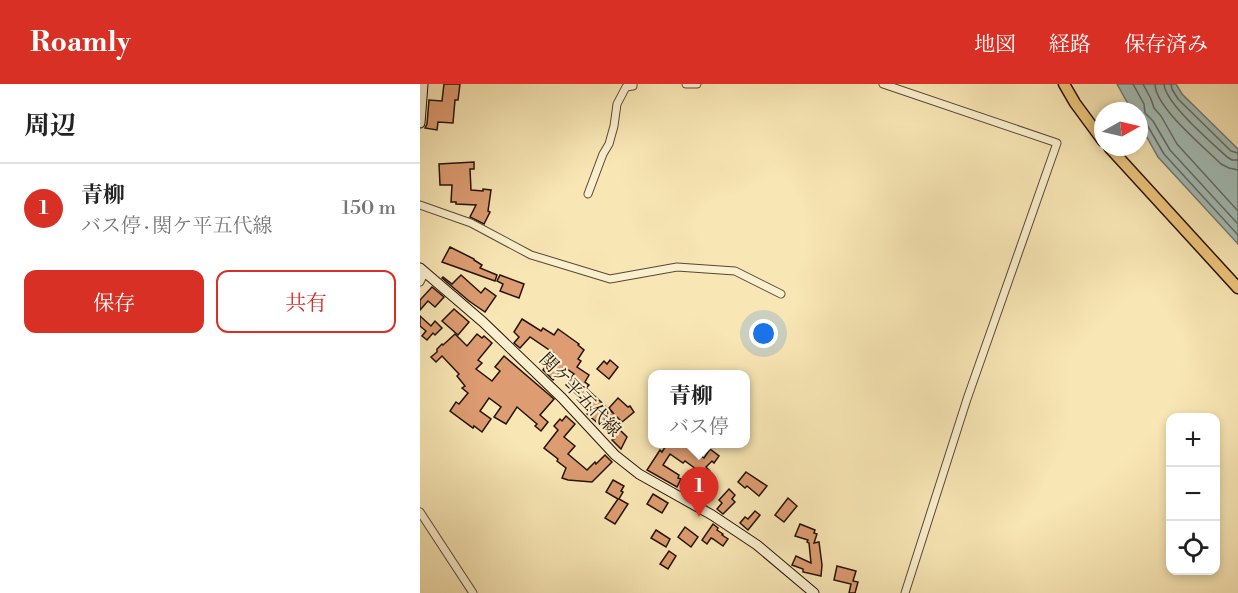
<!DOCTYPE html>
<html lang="ja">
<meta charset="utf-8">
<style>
body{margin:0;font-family:"Libre Bodoni","Noto Serif JP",serif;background:#f2f2f2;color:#222}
.controls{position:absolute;right:18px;bottom:18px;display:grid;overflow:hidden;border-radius:12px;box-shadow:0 3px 9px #0003}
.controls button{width:54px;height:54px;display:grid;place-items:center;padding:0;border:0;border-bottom:2px solid #e0e0e0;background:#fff;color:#222;font:30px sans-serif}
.compass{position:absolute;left:674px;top:18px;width:54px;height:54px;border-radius:50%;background:#fff;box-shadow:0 3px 9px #0003;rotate:82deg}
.you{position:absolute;left:344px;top:250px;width:21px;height:21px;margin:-15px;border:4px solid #fff;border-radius:50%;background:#1a73e8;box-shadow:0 0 0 9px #1a73e833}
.badge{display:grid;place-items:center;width:39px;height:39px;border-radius:50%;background:#d93025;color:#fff;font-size:20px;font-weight:700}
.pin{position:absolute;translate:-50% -50px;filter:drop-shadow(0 2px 3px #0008)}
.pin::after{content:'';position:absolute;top:32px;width:21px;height:18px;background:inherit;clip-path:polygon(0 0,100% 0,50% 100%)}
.popup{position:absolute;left:228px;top:286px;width:102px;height:78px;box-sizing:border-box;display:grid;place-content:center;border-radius:12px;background:#fff;filter:drop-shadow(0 2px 4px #0005);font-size:20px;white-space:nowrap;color:#767676}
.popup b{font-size:22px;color:#222}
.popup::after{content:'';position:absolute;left:50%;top:100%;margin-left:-12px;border:12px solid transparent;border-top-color:#fff}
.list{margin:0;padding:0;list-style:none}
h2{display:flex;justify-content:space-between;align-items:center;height:78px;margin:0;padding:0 24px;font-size:26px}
h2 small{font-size:20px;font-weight:400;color:#767676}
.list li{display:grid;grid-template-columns:39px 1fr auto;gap:18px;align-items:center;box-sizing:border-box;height:90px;padding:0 24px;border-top:2px solid #e0e0e0}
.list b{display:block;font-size:22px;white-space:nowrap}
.list p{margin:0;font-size:20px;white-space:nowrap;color:#767676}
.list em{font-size:20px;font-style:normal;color:#767676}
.actions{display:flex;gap:12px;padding:18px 24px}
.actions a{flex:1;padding:14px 0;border:2px solid #d93025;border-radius:12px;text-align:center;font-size:21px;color:#d93025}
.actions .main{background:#d93025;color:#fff}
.icon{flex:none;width:33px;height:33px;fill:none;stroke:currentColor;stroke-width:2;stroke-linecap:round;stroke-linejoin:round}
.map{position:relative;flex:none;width:818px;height:509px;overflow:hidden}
header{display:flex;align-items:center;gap:36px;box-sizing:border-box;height:84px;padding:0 30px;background:#d93025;color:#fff}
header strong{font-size:28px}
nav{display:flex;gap:33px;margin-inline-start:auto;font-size:21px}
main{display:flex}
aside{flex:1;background:#fff}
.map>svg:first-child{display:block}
.water{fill:#a2bdb8;stroke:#707971;stroke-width:1.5}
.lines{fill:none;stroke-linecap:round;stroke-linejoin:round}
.shore{stroke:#646860;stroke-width:1.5}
.building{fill:#dd9c71;stroke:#251207;stroke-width:1.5}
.minor-casing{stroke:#5a4732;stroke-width:9}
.secondary-casing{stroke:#251207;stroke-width:11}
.primary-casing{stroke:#251207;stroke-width:13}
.minor{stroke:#faefce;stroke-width:7}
.secondary{stroke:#faefce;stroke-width:9}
.primary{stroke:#ecc37a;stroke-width:10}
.labels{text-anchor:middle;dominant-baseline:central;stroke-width:4.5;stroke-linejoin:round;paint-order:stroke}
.street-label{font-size:18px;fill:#251207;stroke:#faefce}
</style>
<header>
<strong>Roamly</strong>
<nav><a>地図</a><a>経路</a><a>保存済み</a></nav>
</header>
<main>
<aside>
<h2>周辺<small></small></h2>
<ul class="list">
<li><span class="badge">1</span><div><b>青柳</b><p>バス停 · 関ケ平五代線</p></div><em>150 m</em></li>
</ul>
<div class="actions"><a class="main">保存</a><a>共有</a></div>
</aside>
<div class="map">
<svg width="818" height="509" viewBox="0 0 818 509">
<rect width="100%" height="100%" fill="#f8e6b4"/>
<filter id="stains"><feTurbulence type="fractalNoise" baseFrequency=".00333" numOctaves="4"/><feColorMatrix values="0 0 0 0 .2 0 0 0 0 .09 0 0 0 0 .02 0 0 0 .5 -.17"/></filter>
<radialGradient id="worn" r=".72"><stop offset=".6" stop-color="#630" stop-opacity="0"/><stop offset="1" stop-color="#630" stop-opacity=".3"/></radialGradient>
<path class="water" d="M 697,0 L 756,0 L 762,10 L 818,65 L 818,160 L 738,73 L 719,39 L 719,27 L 712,27 Z"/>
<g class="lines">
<g class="shore">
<path d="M 713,0 L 724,20 L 725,29 L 733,37 L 750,66 L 818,140"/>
<path d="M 723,0 L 731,15 L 734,24 L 741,32 L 757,60 L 818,127"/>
<path d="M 735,0 C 735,23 783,62 801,80 L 809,84 L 818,86"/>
<path d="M 744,0 C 745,19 791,58 807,73 L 812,76 L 818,76"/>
<path d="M 751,0 L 752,5 L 758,15 L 811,67 L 818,69"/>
<path d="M 719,37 L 726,39 L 744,70 L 818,151"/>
</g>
</g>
<g class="building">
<path d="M 24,0 L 40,0 L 38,16 L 35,16 L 33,39 L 18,38 L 17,46 L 5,44 L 7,40 L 9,16 L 22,17 Z"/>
<path d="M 54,78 L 54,85 L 50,85 L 51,106 L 63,107 L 63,105 L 71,106 L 68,127 L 70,128 L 64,140 L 50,133 L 56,121 L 36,120 L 36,118 L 31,118 L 32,101 L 20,101 L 19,80 Z"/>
<path d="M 30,163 L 54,175 L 54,176 L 62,181 L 60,184 L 77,191 L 75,197 L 22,178 Z"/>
<path d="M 41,191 L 61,209 L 65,204 L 76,212 L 65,228 L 49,217 L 22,194 L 23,193 L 32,200 Z"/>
<path d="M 80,191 L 104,200 L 99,214 L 80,207 L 83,200 L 77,197 Z"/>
<path d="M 12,203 L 24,213 L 15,223 L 8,217 L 0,226 L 0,216 Z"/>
<path d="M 34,225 L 49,238 L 38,251 L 22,237 Z"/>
<path d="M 0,232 L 11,242 L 15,237 L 22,244 L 15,251 L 13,249 L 7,256 L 2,252 L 6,247 L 0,242 Z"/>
<path d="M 102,235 L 121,247 L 123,244 L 134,251 L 138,245 L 159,260 L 158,261 L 164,266 L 158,275 L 161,277 L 157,283 L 169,291 L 165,298 L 169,301 L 166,304 L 194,330 L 189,324 L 198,314 L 208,323 L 210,322 L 214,328 L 202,338 L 197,333 L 196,334 L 182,327 L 187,333 L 180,341 L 167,330 L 172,324 L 146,301 L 154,290 L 144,283 L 133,296 L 123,286 L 135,270 L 110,253 L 100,264 L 94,259 L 99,253 L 94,248 Z"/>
<path d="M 35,250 L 47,262 L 57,250 L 62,254 L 64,252 L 72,259 L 58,276 L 62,279 L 56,285 L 72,297 L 80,287 L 75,283 L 84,272 L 134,315 L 120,331 L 128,338 L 121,347 L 115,342 L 117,340 L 97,323 L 86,340 L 74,333 L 81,323 L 69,314 L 60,327 L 71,335 L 62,348 L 54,342 L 53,344 L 30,327 L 36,318 L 39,320 L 48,309 L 42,304 L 45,302 L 37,292 L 39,290 L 22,272 L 16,278 L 11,273 L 17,268 L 17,265 L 22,260 L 23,261 Z"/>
<path d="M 190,276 L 198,283 L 189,295 L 177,285 L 184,277 L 187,280 Z"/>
<path d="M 146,332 L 155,340 L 144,353 L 155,362 L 148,370 L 167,386 L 175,378 L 176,380 L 185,371 L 192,378 L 172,398 L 148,396 L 142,394 L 146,384 L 137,377 L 138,375 L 124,364 L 138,346 L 134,342 L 140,335 L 142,337 Z"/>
<path d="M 198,344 L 207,353 L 201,365 L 192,356 L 194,355 L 191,352 Z"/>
<path d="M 247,360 L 273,360 L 270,364 L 284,374 L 290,365 L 299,372 L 294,379 L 292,377 L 286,383 L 290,387 L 285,395 L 278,390 L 280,388 L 265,377 L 263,379 L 250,370 L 243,381 L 259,391 L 258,394 L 261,395 L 257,403 L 227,386 L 240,366 L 242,368 Z"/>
<path d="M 326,388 L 347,402 L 339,412 L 327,402 L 325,404 L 318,398 Z"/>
<path d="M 193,396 L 204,402 L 201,407 L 203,408 L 199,415 L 208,420 L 195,440 L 185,434 L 198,415 L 186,408 Z"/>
<path d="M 309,405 L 315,411 L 312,415 L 315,418 L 303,430 L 297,425 L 302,419 L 299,416 Z"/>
<path d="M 233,410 L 248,419 L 242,429 L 227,420 Z"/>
<path d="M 368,414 L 377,422 L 364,438 L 355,431 Z"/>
<path d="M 335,427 L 340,431 L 328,446 L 320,439 L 325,433 L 328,435 Z"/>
<path d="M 293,440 L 298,444 L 297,446 L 303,450 L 302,451 L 308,455 L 303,462 L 293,455 L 291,454 L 287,460 L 282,456 Z"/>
<path d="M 380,440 L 395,446 L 394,449 L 397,450 L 394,459 L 399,458 L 402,481 L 401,492 L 383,488 L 383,485 L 372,481 L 376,472 L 391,479 L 389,459 L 387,458 L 388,456 L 375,452 Z"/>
<path d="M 265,443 L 278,453 L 271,463 L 258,453 Z"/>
<path d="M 236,446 L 250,455 L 246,463 L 231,454 Z"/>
<path d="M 249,467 L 256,472 L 248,485 L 240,480 Z"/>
<path d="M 417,482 L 436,487 L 433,497 L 438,498 L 435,509 L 429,509 L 431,500 L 414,496 Z"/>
</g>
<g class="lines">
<g class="minor-casing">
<g id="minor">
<path d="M 266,0 L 277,0"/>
<path d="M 463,0 L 637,59 L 547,315 L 485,509"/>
<path d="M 168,110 L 183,70 L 189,60 L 194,42 L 197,20 L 206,3 L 213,2 L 213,0"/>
<path d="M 0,121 L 51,139 L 111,171 L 190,195 L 257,183 L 315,187 L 361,210"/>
<path d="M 0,198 L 5,188"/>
<path d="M 0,428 L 53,509"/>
</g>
</g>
<g class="secondary-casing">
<g id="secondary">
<path d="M 0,39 L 3,0"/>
<path d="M 0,184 L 63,238 L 142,314 L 195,371 L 219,390 L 292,431 L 337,461 L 394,509"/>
</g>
</g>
<g class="primary-casing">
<g id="primary">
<path d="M 644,0 L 655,19 L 683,57"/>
<path d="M 689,63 L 818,204"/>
</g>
</g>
<use href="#minor" class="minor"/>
<use href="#secondary" class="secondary"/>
<use href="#primary" class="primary"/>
</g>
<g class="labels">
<g class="street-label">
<text transform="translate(160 311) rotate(46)">関ケ平五代線</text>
</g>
</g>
<rect width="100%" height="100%" filter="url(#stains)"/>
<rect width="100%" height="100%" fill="url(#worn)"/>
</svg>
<div class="controls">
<button>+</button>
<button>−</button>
<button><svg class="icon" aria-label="locate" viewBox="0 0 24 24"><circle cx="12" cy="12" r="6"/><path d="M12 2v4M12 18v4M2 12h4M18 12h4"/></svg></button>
</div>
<svg class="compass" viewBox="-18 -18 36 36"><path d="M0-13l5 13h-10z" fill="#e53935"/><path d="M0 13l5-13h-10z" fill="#767676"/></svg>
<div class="you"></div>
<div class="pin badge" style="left:279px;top:433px">1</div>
<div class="popup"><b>青柳</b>バス停</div>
</div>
</main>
